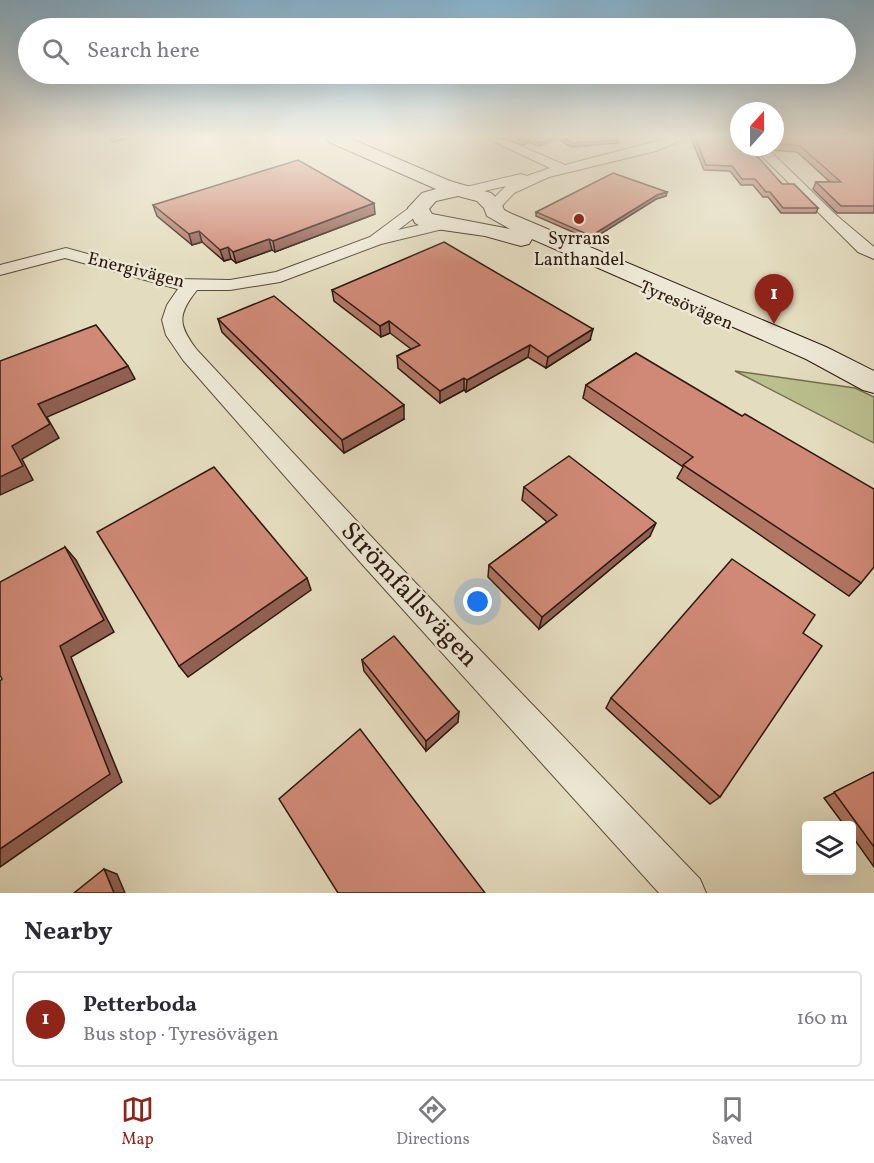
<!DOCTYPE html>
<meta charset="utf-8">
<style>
body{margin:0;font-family:Vollkorn,serif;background:#f7f7f7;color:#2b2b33}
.controls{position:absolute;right:18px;bottom:18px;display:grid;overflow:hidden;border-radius:6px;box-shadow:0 6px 24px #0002}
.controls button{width:54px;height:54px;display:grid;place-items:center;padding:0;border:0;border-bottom:2px solid #e1e1e2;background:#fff;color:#2b2b33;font:30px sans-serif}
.compass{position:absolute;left:730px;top:102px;width:54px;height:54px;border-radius:50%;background:#fff;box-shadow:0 6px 24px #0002;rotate:21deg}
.you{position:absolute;left:478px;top:602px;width:21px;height:21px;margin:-15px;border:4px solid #fff;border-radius:50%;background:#1a73e8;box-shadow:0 0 0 9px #1a73e833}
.badge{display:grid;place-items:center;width:39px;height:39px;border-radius:50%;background:#8f2418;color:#fff;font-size:20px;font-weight:700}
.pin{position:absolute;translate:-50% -50px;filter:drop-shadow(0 2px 3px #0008)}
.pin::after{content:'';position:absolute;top:32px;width:21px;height:18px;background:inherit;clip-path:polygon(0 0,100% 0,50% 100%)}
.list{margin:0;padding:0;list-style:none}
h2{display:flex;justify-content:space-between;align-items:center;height:78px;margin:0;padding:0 24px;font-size:26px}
h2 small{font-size:20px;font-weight:400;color:#7c7c81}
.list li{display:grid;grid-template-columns:39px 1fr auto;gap:18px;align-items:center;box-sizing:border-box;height:96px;margin:0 12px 12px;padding:0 12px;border:2px solid #e1e1e2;border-radius:6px}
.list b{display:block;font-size:22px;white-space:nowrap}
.list p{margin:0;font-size:20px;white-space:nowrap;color:#7c7c81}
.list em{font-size:20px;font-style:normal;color:#7c7c81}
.icon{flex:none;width:33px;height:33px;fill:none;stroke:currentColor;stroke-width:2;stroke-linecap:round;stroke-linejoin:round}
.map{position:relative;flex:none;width:874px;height:893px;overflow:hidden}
.search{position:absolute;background:#fff;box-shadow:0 6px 24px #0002;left:18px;right:18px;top:18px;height:66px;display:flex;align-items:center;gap:15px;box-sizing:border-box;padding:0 21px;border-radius:33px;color:#7c7c81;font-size:22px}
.sheet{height:186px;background:#fff}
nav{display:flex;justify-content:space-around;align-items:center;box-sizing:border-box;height:84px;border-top:2px solid #e1e1e2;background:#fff;font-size:16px;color:#7c7c81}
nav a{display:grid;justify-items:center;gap:3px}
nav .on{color:#8f2418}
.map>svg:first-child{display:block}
.green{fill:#babf8e;stroke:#746c4f;stroke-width:1.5}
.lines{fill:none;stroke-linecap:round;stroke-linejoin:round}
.minor-casing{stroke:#5b4a3c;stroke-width:2}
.secondary-casing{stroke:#2d1910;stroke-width:2}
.minor{fill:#ede8d5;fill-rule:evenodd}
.secondary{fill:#ede8d5;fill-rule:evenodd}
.wall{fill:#b27665;stroke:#2d1910;stroke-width:1.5}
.shaded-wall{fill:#916053;stroke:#2d1910;stroke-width:1.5}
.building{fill:#cf8976;stroke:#2d1910;stroke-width:1.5}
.poi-dot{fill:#8f2418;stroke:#ede8d5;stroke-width:2}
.labels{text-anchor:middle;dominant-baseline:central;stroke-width:5;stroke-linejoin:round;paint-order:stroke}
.far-poi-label{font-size:18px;fill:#2d1910;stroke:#ede8d5}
.far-street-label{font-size:18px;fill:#2d1910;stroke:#ede8d5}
.near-street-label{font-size:26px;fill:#2d1910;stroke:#ede8d5}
</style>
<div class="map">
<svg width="874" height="893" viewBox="0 0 874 893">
<rect width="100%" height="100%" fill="#e4dcbf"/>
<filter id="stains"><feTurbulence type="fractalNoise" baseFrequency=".00333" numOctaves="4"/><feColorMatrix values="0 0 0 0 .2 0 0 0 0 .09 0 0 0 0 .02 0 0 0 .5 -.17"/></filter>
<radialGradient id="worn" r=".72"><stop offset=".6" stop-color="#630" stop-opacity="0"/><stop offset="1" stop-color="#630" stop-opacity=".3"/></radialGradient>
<path class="green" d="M 735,371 L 855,388 L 874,397 L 874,443 Z"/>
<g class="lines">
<g class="minor-casing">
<g id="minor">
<path d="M 486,138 L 502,138 L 565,165 L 669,138 L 686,138 L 656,151 L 549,177 L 514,193 L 499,209 L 494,211 L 486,206 L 506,186 L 467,195 L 460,191 L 462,188 L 521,174 L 527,176 L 550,168 Z"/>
<path d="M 753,147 L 766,147 L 836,215 L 874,247 L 874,259 L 858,252 Z"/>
<path d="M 418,203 L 426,208 L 423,211 L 398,230 L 441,220 L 449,225 L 447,228 L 381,244 L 280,282 L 230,290 L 197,290 C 177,315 178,325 197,350 L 381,547 L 700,879 L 706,893 L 659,893 L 361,563 L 183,360 L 166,335 L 162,320 L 167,305 L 178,289 L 65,258 L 0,275 L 0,265 L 66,248 L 178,279 L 230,280 L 276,272 L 370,237 L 413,205 Z"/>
</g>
</g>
<g class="secondary-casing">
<path id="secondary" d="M 327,138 L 349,138 L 450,181 L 491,193 L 501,202 L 504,210 L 512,214 L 826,347 L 874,371 L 874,393 L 863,390 L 806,359 L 532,239 L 529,244 L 521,246 L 485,236 L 422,227 L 415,223 L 408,208 L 422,193 L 436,189 L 329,142 ZM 458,196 L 477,201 L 484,208 L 487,216 L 510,229 L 432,214 L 429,209 L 436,201 Z"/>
</g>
<use href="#minor" class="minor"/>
<use href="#secondary" class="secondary"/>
</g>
<g class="wall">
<path d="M 502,138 L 617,138 L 619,140 L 618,143 L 571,147 L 557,139 L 539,146 L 528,142 L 523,145 Z"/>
<path d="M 691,138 L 739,138 L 782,184 L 818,208 L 816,213 L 781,213 L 768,197 L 763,197 L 753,185 L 741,185 L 730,171 L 704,170 Z"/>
<path d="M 775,138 L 874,138 L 874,213 L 837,213 L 813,189 L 816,182 L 830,182 L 797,152 L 772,150 L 769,147 L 775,147 Z"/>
<path d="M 667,192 L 666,196 L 656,199 L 591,240 L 536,216 L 536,212 Z"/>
<path d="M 153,205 L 375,214 L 275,252 L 272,250 L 236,263 L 231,259 L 224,261 L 202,242 L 192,245 L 157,216 Z"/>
<path d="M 332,290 L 590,340 L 546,368 L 528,357 L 466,392 L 464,390 L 440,403 L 398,368 L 397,356 L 411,349 L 390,333 L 381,337 L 334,301 Z"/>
<path d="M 218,319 L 404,419 L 344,453 L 222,332 Z"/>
<path d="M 636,353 L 861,583 L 849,596 L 677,478 L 683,467 L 583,398 L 586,385 Z"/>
<path d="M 524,487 L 650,536 L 539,629 L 488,577 L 489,565 L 547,522 L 522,500 Z"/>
<path d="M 803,633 L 720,797 L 710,804 L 606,708 L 611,698 Z"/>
<path d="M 362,660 L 458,722 L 426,751 L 364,671 Z"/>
<path d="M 874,772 L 874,867 L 852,836 L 852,825 L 844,825 L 824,798 Z"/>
</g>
<g class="shaded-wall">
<path d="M 110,138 L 130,138 L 112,142 Z"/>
<path d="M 552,138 L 557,138 L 557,139 L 539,146 L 539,143 Z"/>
<path d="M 528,139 L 528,142 L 523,145 L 524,141 Z"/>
<path d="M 667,192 L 666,196 L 656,199 L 591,240 L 591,236 L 657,195 Z"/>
<path d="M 374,203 L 375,214 L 275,252 L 273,241 Z"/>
<path d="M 199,231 L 202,242 L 192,245 L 189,234 Z"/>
<path d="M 269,239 L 272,250 L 236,263 L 233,252 Z"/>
<path d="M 228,247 L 231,259 L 224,261 L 220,250 Z"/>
<path d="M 389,321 L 390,333 L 381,337 L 380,326 Z"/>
<path d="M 593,329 L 590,340 L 546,368 L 548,357 Z"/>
<path d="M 530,345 L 528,357 L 466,392 L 467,380 Z"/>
<path d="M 128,366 L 135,379 L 47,417 L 59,438 L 22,459 L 33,480 L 0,495 L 0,477 L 12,446 L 38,404 Z"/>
<path d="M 464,378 L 464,390 L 440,403 L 440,391 Z"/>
<path d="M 404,405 L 404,419 L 344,453 L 342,440 Z"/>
<path d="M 656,523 L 650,536 L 539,629 L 542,617 Z"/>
<path d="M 65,547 L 76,560 L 114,632 L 71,657 L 122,782 L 0,867 L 0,849 L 60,646 Z"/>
<path d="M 307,578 L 311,590 L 188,677 L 179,666 Z"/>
<path d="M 459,712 L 458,722 L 426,751 L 426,741 Z"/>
<path d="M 104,869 L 117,874 L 125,893 L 114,893 Z"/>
</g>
<g class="building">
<path d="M 514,138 L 552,138 L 539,143 L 528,139 L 524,141 Z"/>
<path d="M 562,138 L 617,138 L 619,140 L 572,143 Z"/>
<path d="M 695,138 L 739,138 L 739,147 L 749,147 L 782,184 L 794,184 L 818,208 L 783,208 L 770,192 L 766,192 L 755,179 L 742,179 L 732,166 L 706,165 Z"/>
<path d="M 775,138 L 874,138 L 874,206 L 841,206 L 816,182 L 841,182 L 800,146 L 775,143 Z"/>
<path d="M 298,160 L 374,203 L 273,241 L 269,239 L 233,252 L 228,247 L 220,250 L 199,231 L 189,234 L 153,205 Z"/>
<path d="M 613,173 L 667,192 L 657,195 L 591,236 L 536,212 Z"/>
<path d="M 444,242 L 593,329 L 548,357 L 530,345 L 467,380 L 464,378 L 440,391 L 397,356 L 420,345 L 389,321 L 380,326 L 332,290 Z"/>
<path d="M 274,296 L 404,405 L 342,440 L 218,319 Z"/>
<path d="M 96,325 L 128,366 L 38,404 L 50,424 L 12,446 L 23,466 L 0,477 L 0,361 Z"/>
<path d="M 636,353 L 742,416 L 745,414 L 874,489 L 874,567 L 861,583 L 683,465 L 693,457 L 586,385 Z"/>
<path d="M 569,456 L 656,523 L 542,617 L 489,565 L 557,515 L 524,487 Z"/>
<path d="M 214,467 L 307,578 L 179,666 L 97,532 Z"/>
<path d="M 65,547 L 104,620 L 60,646 L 110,774 L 0,849 L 0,681 L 2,679 L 0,675 L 0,582 Z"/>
<path d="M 732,559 L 815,615 L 803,633 L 822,646 L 720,797 L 611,698 Z"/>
<path d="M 394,636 L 459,712 L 426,741 L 362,660 Z"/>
<path d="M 360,729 L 485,893 L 338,893 L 279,799 Z"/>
<path d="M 874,772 L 874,847 L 834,792 Z"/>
<path d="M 104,869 L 114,893 L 74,893 Z"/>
</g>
<linearGradient id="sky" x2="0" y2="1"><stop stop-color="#87b6d4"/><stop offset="0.52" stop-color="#f3efe2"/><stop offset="1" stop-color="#f3efe2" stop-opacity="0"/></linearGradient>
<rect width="874" height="263" fill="url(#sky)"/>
<circle class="poi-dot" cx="579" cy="219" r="6"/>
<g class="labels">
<g class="far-poi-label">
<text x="579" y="239">Syrrans<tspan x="579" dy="21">Lanthandel</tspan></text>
</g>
<g class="far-street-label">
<text transform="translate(136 271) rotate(14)">Energivägen</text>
<text transform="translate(686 306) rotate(23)">Tyresövägen</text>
</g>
<g class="near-street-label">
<text transform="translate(409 595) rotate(47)">Strömfallsvägen</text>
</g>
</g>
<rect width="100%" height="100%" filter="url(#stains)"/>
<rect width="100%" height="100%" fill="url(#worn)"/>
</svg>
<div class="controls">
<button><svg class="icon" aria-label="layers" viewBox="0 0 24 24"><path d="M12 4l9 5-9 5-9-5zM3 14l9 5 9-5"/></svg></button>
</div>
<svg class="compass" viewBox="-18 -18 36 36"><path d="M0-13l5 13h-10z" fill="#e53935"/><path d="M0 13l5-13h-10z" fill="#7c7c81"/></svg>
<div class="you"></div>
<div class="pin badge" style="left:774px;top:324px">1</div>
<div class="search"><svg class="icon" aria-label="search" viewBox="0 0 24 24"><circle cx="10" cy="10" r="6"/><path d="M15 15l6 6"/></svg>Search here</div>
</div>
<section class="sheet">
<h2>Nearby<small></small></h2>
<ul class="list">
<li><span class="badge">1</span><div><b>Petterboda</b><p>Bus stop · Tyresövägen</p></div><em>160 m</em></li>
</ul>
</section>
<nav>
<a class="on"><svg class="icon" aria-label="map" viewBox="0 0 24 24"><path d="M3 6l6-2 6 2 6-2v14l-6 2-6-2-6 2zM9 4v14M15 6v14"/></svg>Map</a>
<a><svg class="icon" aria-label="directions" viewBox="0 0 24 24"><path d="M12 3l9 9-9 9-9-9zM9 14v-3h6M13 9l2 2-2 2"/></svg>Directions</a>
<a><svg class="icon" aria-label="saved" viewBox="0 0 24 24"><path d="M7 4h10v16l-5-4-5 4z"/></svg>Saved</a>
</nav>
